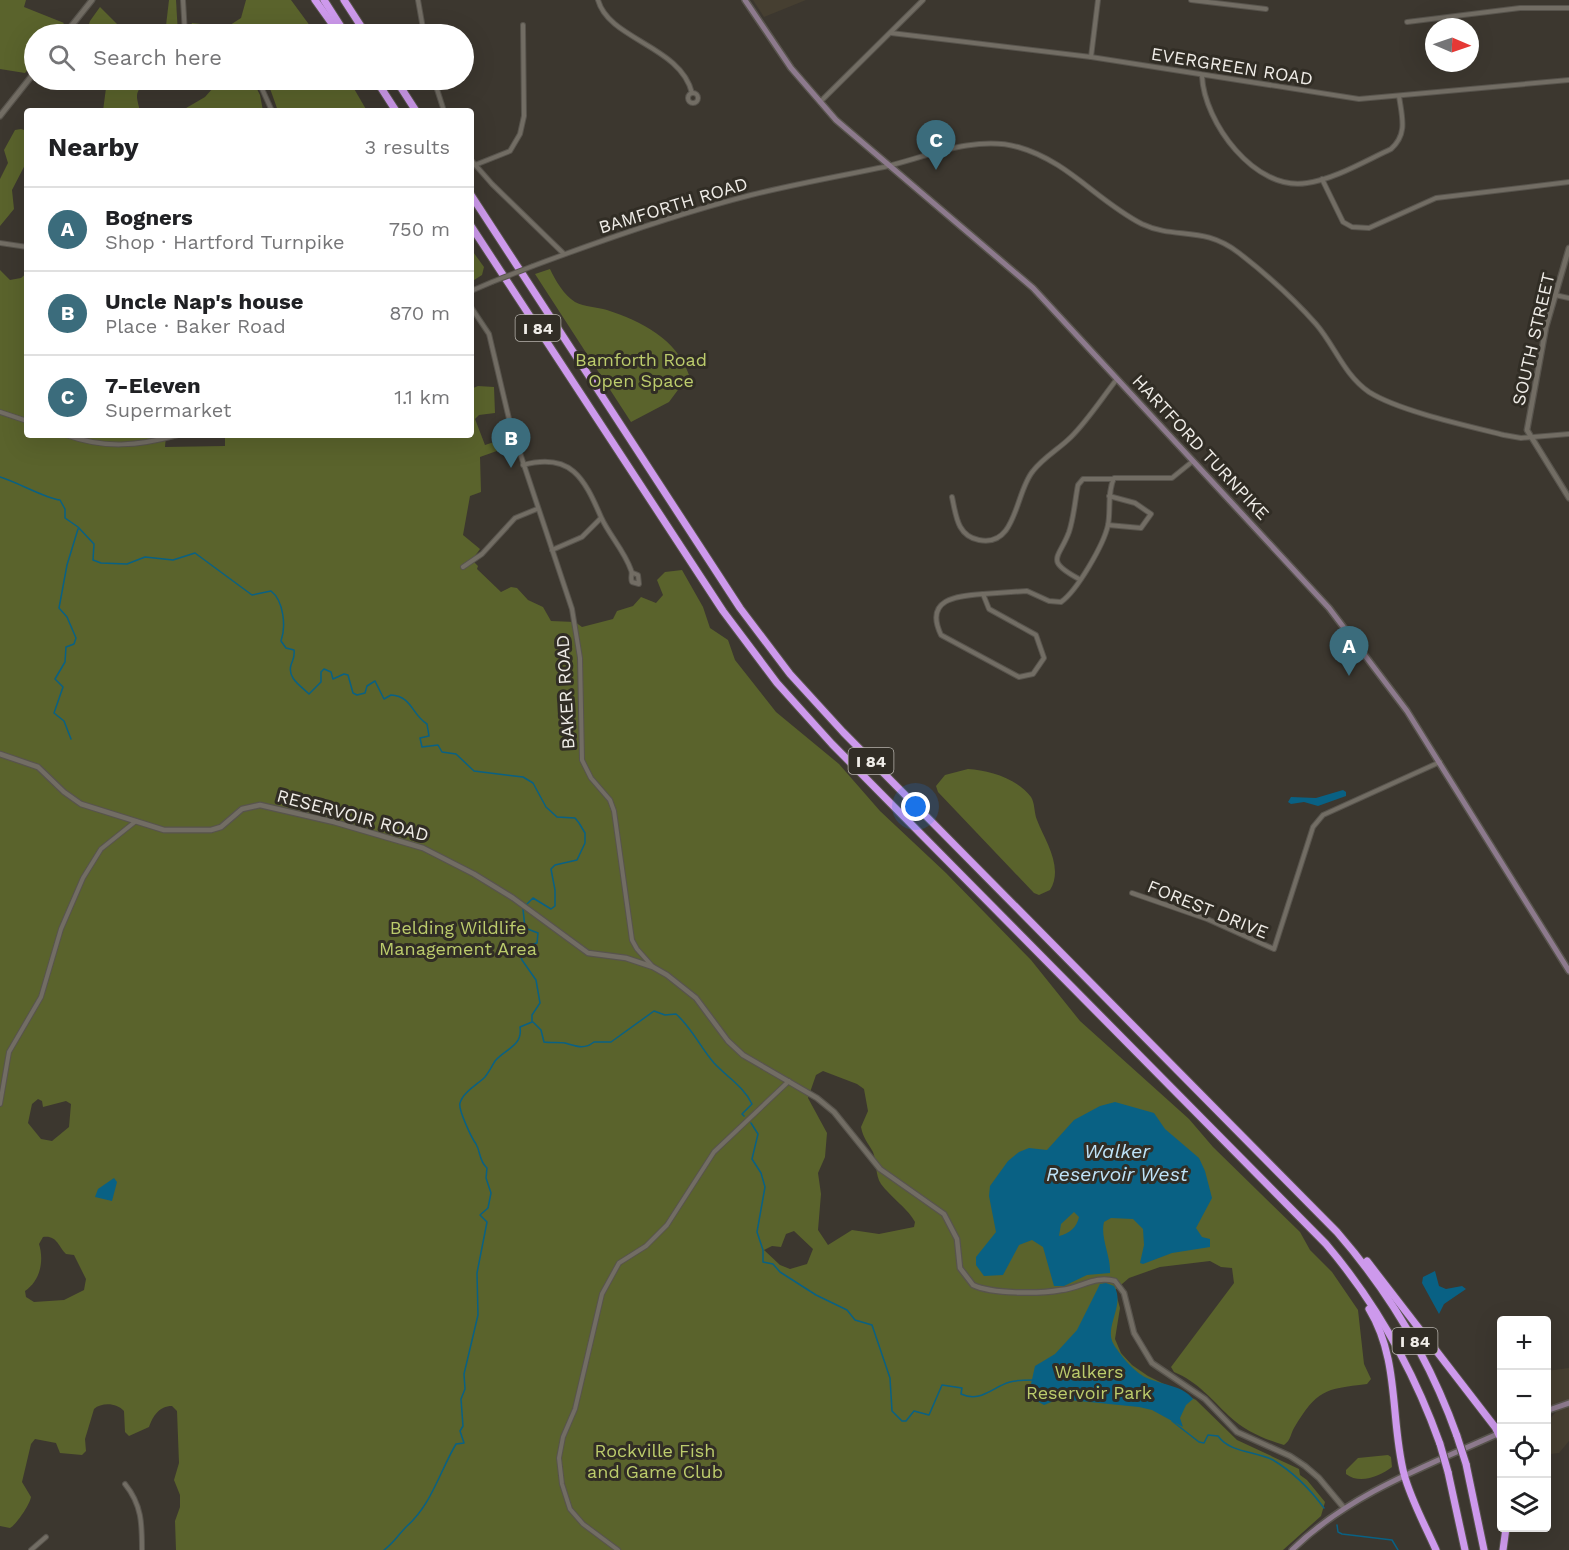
<!DOCTYPE html>
<meta charset="utf-8">
<style>
body{margin:0;font-family:"Work Sans",sans-serif;background:#f6f6f6;color:#202124}
.controls{position:absolute;right:18px;bottom:18px;display:grid;overflow:hidden;border-radius:6px;box-shadow:0 6px 24px #0002}
.controls button{width:54px;height:54px;display:grid;place-items:center;padding:0;border:0;border-bottom:2px solid #e0e0e0;background:#fff;color:#202124;font:30px sans-serif}
.compass{position:absolute;left:1425px;top:18px;width:54px;height:54px;border-radius:50%;background:#fff;box-shadow:0 6px 24px #0002;rotate:92deg}
.you{position:absolute;left:916px;top:807px;width:21px;height:21px;margin:-15px;border:4px solid #fff;border-radius:50%;background:#1a73e8;box-shadow:0 0 0 9px #1a73e833}
.badge{display:grid;place-items:center;width:39px;height:39px;border-radius:50%;background:#3b6c7c;color:#fff;font-size:20px;font-weight:700}
.pin{position:absolute;translate:-50% -50px;filter:drop-shadow(0 2px 3px #0008)}
.pin::after{content:'';position:absolute;top:32px;width:21px;height:18px;background:inherit;clip-path:polygon(0 0,100% 0,50% 100%)}
.list{margin:0;padding:0;list-style:none}
h2{display:flex;justify-content:space-between;align-items:center;height:78px;margin:0;padding:0 24px;font-size:26px}
h2 small{font-size:20px;font-weight:400;color:#757577}
.list li{display:grid;grid-template-columns:39px 1fr auto;gap:18px;align-items:center;box-sizing:border-box;height:84px;padding:0 24px;border-top:2px solid #e0e0e0}
.list b{display:block;font-size:22px;white-space:nowrap}
.list p{margin:0;font-size:20px;white-space:nowrap;color:#757577}
.list em{font-size:20px;font-style:normal;color:#757577}
.icon{flex:none;width:33px;height:33px;fill:none;stroke:currentColor;stroke-width:2;stroke-linecap:round;stroke-linejoin:round}
.map{position:relative;flex:none;width:1569px;height:1550px;overflow:hidden}
.search{position:absolute;background:#fff;box-shadow:0 6px 24px #0002;left:24px;top:24px;width:450px;height:66px;display:flex;align-items:center;gap:15px;box-sizing:border-box;padding:0 21px;border-radius:33px;color:#757577;font-size:22px}
.panel{position:absolute;background:#fff;box-shadow:0 6px 24px #0002;left:24px;top:108px;width:450px;height:330px;border-radius:6px}
.map>svg:first-child{display:block}
.built{fill:#463f31}
.green{fill:#5a632c;fill-rule:evenodd}
.water{fill:#096184;fill-rule:evenodd}
.lines{fill:none;stroke-linecap:round;stroke-linejoin:round}
.stream{stroke:#096184;stroke-width:1.5}
.minor-casing{stroke:#58544d;stroke-width:6}
.tertiary-casing{stroke:#58544d;stroke-width:7}
.secondary-casing{stroke:#58544d;stroke-width:8}
.motorway-casing{stroke:#58544d;stroke-width:9}
.minor{stroke:#726d64;stroke-width:4}
.tertiary{stroke:#726d64;stroke-width:4.5}
.secondary{stroke:#8d7a8d;stroke-width:5}
.motorway{stroke:#cd99ec;stroke-width:7}
.minor-bridge-casing{stroke:#58544d;stroke-width:6;stroke-linecap:butt}
.motorway-bridge-casing{stroke:#58544d;stroke-width:9;stroke-linecap:butt}
.minor-bridge{stroke:#726d64;stroke-width:4}
.motorway-bridge{stroke:#cd99ec;stroke-width:7}
.labels{text-anchor:middle;dominant-baseline:central;stroke-width:6;stroke-linejoin:round;paint-order:stroke}
.shield{fill:#312d25;stroke:#b6b3ad;stroke-width:1.5}
.shield-label{font-size:16px;font-weight:bold;fill:#efece7}
.street-label{font-size:18px;fill:#efece7;stroke:#312d25}
.park-label{font-size:18px;fill:#bccc6c;stroke:#312d25}
.water-label{font-size:20px;font-style:italic;fill:#bee3f8;stroke:#312d25}
</style>
<div class="map">
<svg width="1569" height="1550" viewBox="0 0 1569 1550">
<rect width="100%" height="100%" fill="#3c372f"/>
<g class="built">
<path d="M 753,0 L 806,0 L 764,17 Z"/>
<path d="M 1569,1368 L 1569,1441 L 1559,1453 L 1550,1454 L 1547,1452 L 1547,1423 L 1558,1409 L 1547,1404 L 1546,1371 Z"/>
</g>
<g class="green">
<path d="M 0,0 L 26,0 L 24,7 L 64,23 L 55,34 L 34,34 L 34,61 L 25,73 L 0,69 Z"/>
<path d="M 169,0 L 176,0 L 178,34 L 165,34 Z"/>
<path d="M 246,0 L 291,0 L 316,34 L 194,34 L 190,28 L 192,23 L 227,27 L 241,18 Z"/>
<path d="M 100,7 L 127,34 L 86,34 L 90,21 Z"/>
<path d="M 85,80 L 148,80 C 134,93 136,94 140,111 L 103,111 L 106,88 L 88,86 Z"/>
<path d="M 220,80 L 254,83 L 260,95 L 263,111 L 181,111 L 205,97 Z"/>
<path d="M 267,80 L 349,80 L 367,111 L 278,111 Z"/>
<path d="M 21,129 L 27,131 L 27,161 L 12,190 L 14,209 L 0,226 L 0,179 L 8,163 L 4,150 L 15,130 Z"/>
<path d="M 471,249 L 484,267 L 482,275 L 471,282 Z"/>
<path d="M 550,269 C 555,280 564,295 575,302 C 585,307 597,307 607,310 C 641,321 677,339 689,375 L 669,402 L 631,422 L 535,274 Z"/>
<path d="M 0,270 L 10,280 L 21,278 L 27,273 L 27,435 L 166,435 L 165,447 L 225,446 L 225,435 L 471,435 L 471,389 L 478,386 L 494,387 L 495,413 L 479,415 L 475,419 L 485,445 L 506,438 L 507,435 L 511,446 L 480,457 L 481,492 L 470,496 L 463,535 L 480,549 L 472,560 L 478,566 L 477,569 L 501,592 L 511,587 L 517,588 L 528,600 L 543,607 L 551,621 L 575,622 L 582,627 L 613,619 L 617,611 L 633,606 L 641,597 L 656,603 L 663,595 L 657,580 L 665,572 L 682,570 L 703,607 L 710,628 L 728,640 L 735,660 L 776,712 L 839,764 L 880,811 L 946,873 L 1031,960 L 1080,1021 L 1189,1119 L 1213,1147 L 1300,1232 L 1310,1250 L 1332,1272 L 1358,1310 L 1364,1364 L 1371,1379 L 1367,1384 C 1324,1389 1317,1390 1294,1428 C 1290,1435 1291,1440 1284,1445 C 1264,1439 1245,1431 1229,1416 C 1211,1399 1198,1382 1174,1372 L 1171,1367 L 1234,1283 L 1232,1268 L 1221,1267 L 1210,1261 L 1160,1267 L 1129,1278 L 1115,1290 L 1120,1308 L 1115,1339 L 1121,1353 L 1132,1365 L 1148,1376 L 1196,1400 L 1237,1440 L 1299,1469 L 1300,1475 L 1307,1480 L 1325,1502 L 1321,1516 L 1283,1550 L 176,1550 L 175,1521 L 180,1507 L 180,1495 L 174,1480 L 179,1463 L 177,1411 L 172,1406 C 159,1406 153,1416 149,1427 L 129,1436 L 125,1432 L 124,1411 C 117,1403 102,1402 94,1409 L 85,1439 L 86,1451 L 82,1455 L 60,1453 L 56,1443 L 35,1439 L 31,1444 L 22,1482 L 31,1497 C 30,1504 17,1524 10,1528 L 0,1526 ZM 823,1071 L 857,1084 L 864,1089 L 868,1111 L 861,1127 C 863,1138 868,1143 873,1152 C 877,1162 875,1175 881,1184 C 890,1196 910,1211 915,1222 L 914,1227 L 879,1234 L 852,1230 L 828,1245 L 818,1230 L 821,1194 L 818,1173 L 825,1157 L 827,1133 L 808,1098 L 816,1075 ZM 38,1099 L 42,1101 L 43,1107 L 66,1101 L 71,1104 L 69,1127 L 52,1141 L 41,1139 L 28,1123 L 32,1104 ZM 794,1231 L 813,1249 L 807,1264 L 790,1269 L 780,1265 L 764,1250 L 772,1246 L 781,1247 L 786,1234 ZM 43,1237 C 57,1235 58,1246 66,1254 L 74,1255 L 86,1279 L 84,1290 L 64,1300 L 34,1302 L 26,1297 L 25,1291 C 41,1280 44,1260 39,1244 Z"/>
<path d="M 968,769 C 989,770 1018,779 1031,797 C 1035,803 1034,813 1037,820 C 1045,841 1064,867 1050,890 L 1039,895 L 1034,893 L 938,792 L 936,786 L 945,775 Z"/>
<path d="M 1388,1455 L 1391,1457 L 1392,1467 C 1380,1476 1360,1485 1346,1474 L 1346,1470 L 1358,1458 Z"/>
</g>
<g class="water">
<path d="M 1343,790 L 1346,792 L 1346,796 L 1318,806 L 1304,802 L 1291,804 L 1288,802 L 1291,797 L 1316,798 Z"/>
<path d="M 1115,1102 L 1154,1113 L 1165,1129 L 1199,1158 L 1205,1171 L 1212,1198 L 1196,1228 L 1202,1237 L 1210,1239 L 1210,1247 L 1172,1253 L 1143,1264 L 1140,1263 L 1144,1245 L 1143,1229 L 1133,1219 L 1111,1218 L 1104,1222 C 1100,1238 1111,1256 1110,1273 L 1087,1275 L 1064,1286 L 1054,1286 L 1043,1247 L 1032,1240 L 1019,1245 L 1003,1275 L 984,1276 L 976,1265 L 976,1257 L 996,1232 L 989,1196 L 990,1186 L 1008,1161 L 1019,1152 L 1029,1148 L 1047,1150 L 1074,1120 L 1100,1106 ZM 1074,1212 L 1079,1217 C 1077,1227 1069,1234 1059,1236 L 1061,1224 Z"/>
<path d="M 114,1178 L 117,1182 L 112,1201 L 95,1197 L 98,1189 Z"/>
<path d="M 1435,1271 L 1439,1286 L 1446,1289 L 1462,1286 L 1466,1289 L 1444,1304 L 1439,1314 L 1422,1283 L 1423,1277 Z"/>
<path d="M 1106,1283 L 1114,1286 C 1126,1305 1103,1327 1114,1345 C 1121,1356 1135,1373 1147,1378 C 1162,1385 1182,1385 1193,1399 L 1186,1405 L 1180,1418 L 1183,1427 L 1152,1410 L 1139,1407 L 1059,1399 L 1044,1405 L 1035,1400 L 1031,1384 L 1035,1366 L 1055,1354 L 1077,1330 L 1100,1284 Z"/>
</g>
<g class="lines">
<g class="stream">
<path d="M 0,477 C 17,482 47,499 60,500 L 65,509 L 65,518 L 78,527 L 94,544 L 93,560 L 101,563 L 127,564 L 145,557 L 173,560 L 195,553 L 252,595 L 271,591 C 284,601 286,627 281,641 L 286,648 L 294,650 C 295,657 293,659 291,665 C 287,678 301,686 309,694 L 321,682 L 321,672 L 324,669 L 331,672 L 333,679 L 344,674 L 348,675 L 353,693 L 357,695 L 365,693 L 367,686 L 375,681 L 384,699 L 391,695 C 412,696 412,715 427,724 L 429,736 L 420,738 L 422,747 L 438,745 L 442,752 L 456,754 L 474,771 L 523,777 L 533,783 L 546,807 L 557,817 L 575,818 L 579,823 L 585,833 L 585,843 L 577,860 L 555,865 L 551,869 L 555,890 L 555,906 L 551,909 L 533,898 L 527,904"/>
<path d="M 71,739 L 64,721 L 54,713 L 63,687 L 55,679 L 65,662 L 66,647 L 74,644 L 76,638 L 67,617 L 59,608 L 67,565 L 78,529"/>
<path d="M 523,909 L 525,928 L 538,933 L 537,943 L 524,947 L 520,953 L 522,960 L 536,980 L 540,1003 L 532,1015 L 532,1021"/>
<path d="M 533,1022 L 541,1030 L 544,1042 C 551,1043 559,1042 565,1043 C 576,1046 584,1050 594,1042 L 611,1042 L 654,1011 L 665,1015 L 676,1014 C 692,1028 700,1047 714,1063 C 728,1078 743,1086 752,1104 L 742,1114 L 744,1116"/>
<path d="M 751,1123 L 758,1134 L 752,1159 L 761,1173 L 765,1187 L 757,1232 L 763,1250 L 763,1262 L 773,1264 L 780,1272 L 816,1295 L 847,1310 L 855,1320 L 872,1325 L 890,1378 L 892,1411 L 902,1421 L 906,1421 L 914,1411 L 929,1415 L 942,1385 L 962,1388 L 961,1394 C 981,1403 992,1387 1010,1382 C 1017,1380 1026,1380 1034,1380"/>
<path d="M 1172,1421 L 1199,1442 L 1204,1443 L 1208,1435 L 1218,1436 C 1230,1453 1256,1451 1273,1460 C 1293,1472 1310,1489 1324,1508"/>
<path d="M 1337,1525 L 1338,1532 L 1342,1534 L 1392,1540 L 1398,1550"/>
<path d="M 384,1550 C 394,1543 398,1535 406,1527 C 432,1504 439,1473 456,1444 L 464,1443 L 460,1431 L 463,1426 L 461,1399 L 465,1389 L 464,1374 L 478,1315 L 477,1273 L 487,1222 L 480,1215 L 488,1208 L 491,1193 L 486,1178 L 487,1168 C 479,1161 481,1153 476,1144 C 471,1137 458,1109 460,1103 C 463,1092 478,1084 485,1077 C 489,1072 492,1066 495,1061 C 505,1049 523,1046 520,1027 L 532,1022"/>
</g>
<g class="minor-casing">
<g id="minor">
<path d="M 183,0 L 185,34"/>
<path d="M 418,0 L 424,34"/>
<path d="M 598,0 C 609,40 681,46 692,93"/>
<path d="M 1191,0 L 1266,9"/>
<path d="M 1407,22 L 1520,8 L 1569,8"/>
<path d="M 891,33 L 1091,57 L 1359,99 L 1569,80"/>
<path d="M 1091,57 L 1098,0"/>
<path d="M 1202,76 C 1204,122 1255,192 1307,183 C 1335,179 1365,161 1391,149 C 1408,134 1402,117 1399,96"/>
<path d="M 258,80 L 272,111"/>
<path d="M 434,80 L 444,111"/>
<circle cx="693" cy="98" r="5"/>
<path d="M 820,102 L 923,0"/>
<path d="M 471,160 L 492,184 L 564,254"/>
<path d="M 475,165 L 510,151 L 520,134 L 524,116 L 523,25"/>
<path d="M 1322,179 L 1343,222 L 1352,227 L 1369,228 L 1436,198 L 1569,182"/>
<path d="M 0,243 L 27,247"/>
<path d="M 533,266 C 605,239 676,214 751,195 C 795,184 840,176 884,167 C 926,157 975,135 1018,147 C 1068,161 1097,201 1142,224 C 1176,240 1203,225 1239,253 C 1266,274 1293,298 1316,324 C 1335,346 1344,375 1369,392 C 1399,411 1468,426 1504,435 L 1521,438 L 1569,434"/>
<path d="M 471,291 L 492,282"/>
<path d="M 1555,295 L 1569,298"/>
<path d="M 471,307 L 489,334 L 510,423 L 572,609 L 580,658 L 582,760 L 591,778 L 610,800 L 614,811 L 632,940 L 637,949 L 653,967"/>
<path d="M 0,412 L 27,421"/>
<path d="M 66,435 C 105,449 138,446 178,435"/>
<path d="M 523,465 C 571,452 584,478 601,517 C 609,535 624,550 631,570 C 633,574 630,577 632,582 L 639,584 L 638,575 L 633,573"/>
<path d="M 952,497 C 956,515 957,536 979,540 C 1017,548 1015,492 1033,471 C 1044,457 1059,449 1071,437 C 1088,420 1102,398 1117,379"/>
<path d="M 1108,525 L 1141,528 L 1151,514 L 1135,503 L 1109,496"/>
<path d="M 552,550 L 582,537 L 601,518"/>
<path d="M 463,567 L 482,554 L 515,518 L 537,509"/>
<path d="M 1079,579 C 1044,560 1059,559 1069,532 C 1074,517 1075,500 1078,485 L 1083,479 L 1113,479"/>
<path d="M 983,594 L 1027,591 L 1049,601 L 1061,602 C 1077,591 1104,544 1108,525 C 1111,510 1107,493 1114,478 L 1172,478 L 1193,461"/>
<path d="M 983,594 L 989,609 L 1036,635 L 1044,658 L 1033,674 L 1019,677 L 941,635 C 924,599 956,596 983,594 Z"/>
<path d="M 1132,893 L 1207,919 L 1274,949 L 1313,827 L 1323,815 L 1440,762"/>
<path d="M 0,1104 L 9,1052 L 41,997 L 61,929 L 83,878 L 101,849 L 136,821"/>
<path d="M 125,1484 C 142,1505 142,1524 142,1550"/>
<path d="M 31,1550 L 46,1537"/>
<path d="M 618,1550 L 583,1524 L 570,1509 L 562,1484 L 559,1458 L 563,1437 L 575,1409 L 602,1294 L 619,1263 L 646,1246 L 667,1225 L 714,1152 L 789,1081"/>
</g>
</g>
<g class="tertiary-casing">
<g id="tertiary">
<path d="M 65,34 L 92,0"/>
<path d="M 0,116 L 34,73"/>
<path d="M 1569,248 L 1546,327 L 1527,430 L 1569,498"/>
<path d="M 0,754 L 38,767 L 64,792 L 81,804 L 164,830 L 211,830 L 221,827 L 242,809 L 260,805 L 334,822 L 423,848 L 474,874 L 513,898 L 588,953 L 626,958 L 653,967 L 667,975 L 696,998 L 728,1041 L 743,1055 L 817,1098 L 834,1112 L 880,1169 L 944,1214 L 957,1239 L 960,1268 L 973,1285 C 992,1294 1039,1294 1061,1290 C 1081,1288 1095,1275 1115,1281 L 1124,1293 L 1134,1333 L 1152,1363 L 1205,1399 L 1237,1432 L 1290,1456 L 1305,1466 L 1319,1478 L 1344,1508"/>
</g>
</g>
<g class="secondary-casing">
<g id="secondary">
<path d="M 745,0 L 791,68 L 836,120 L 1033,288 L 1329,608 L 1407,711 L 1569,971"/>
<path d="M 1546,1411 L 1569,1403"/>
<path d="M 1292,1550 C 1350,1493 1429,1465 1502,1432"/>
</g>
</g>
<g class="motorway-casing">
<g id="motorway">
<path d="M 315,0 L 335,28 L 345,34"/>
<path d="M 324,0 L 345,33"/>
<path d="M 344,0 L 366,34"/>
<path d="M 376,80 L 396,111"/>
<path d="M 396,80 L 416,111"/>
<path d="M 471,195 L 740,608 L 790,674 L 843,732 L 1337,1232 C 1390,1293 1430,1360 1457,1436"/>
<path d="M 471,226 L 723,611 L 777,683 L 832,744 L 1326,1244 C 1376,1303 1414,1371 1440,1444"/>
<path d="M 1367,1261 L 1495,1427 L 1502,1441"/>
<path d="M 1369,1309 C 1400,1360 1390,1419 1404,1474 C 1411,1500 1425,1525 1436,1550"/>
<path d="M 1466,1464 L 1484,1550"/>
<path d="M 1448,1472 L 1465,1550"/>
<path d="M 1503,1550 L 1506,1528"/>
</g>
</g>
<use href="#minor" class="minor"/>
<use href="#tertiary" class="tertiary"/>
<use href="#secondary" class="secondary"/>
<use href="#motorway" class="motorway"/>
<g class="minor-bridge-casing">
<path id="minor-bridge" d="M 492,282 L 533,266"/>
</g>
<g class="motorway-bridge-casing">
<g id="motorway-bridge">
<path d="M 1457,1436 L 1466,1464"/>
<path d="M 1440,1444 L 1448,1472"/>
</g>
</g>
<use href="#minor-bridge" class="minor-bridge"/>
<use href="#motorway-bridge" class="motorway-bridge"/>
</g>
<g class="labels">
<g class="shield">
<rect x="515.5" y="315" width="45" height="26" rx="4.5"/>
<rect x="848.5" y="748" width="45" height="26" rx="4.5"/>
<rect x="1392.5" y="1328" width="45" height="26" rx="4.5"/>
</g>
<g class="shield-label">
<text x="538" y="328">I 84</text>
<text x="871" y="761">I 84</text>
<text x="1415" y="1341">I 84</text>
</g>
<g class="street-label">
<text transform="translate(1232 66) rotate(9)">EVERGREEN ROAD</text>
<text transform="translate(673 205) rotate(-17)">BAMFORTH ROAD</text>
<text transform="translate(1533 339) rotate(-77)">SOUTH STREET</text>
<text transform="translate(1201 447) rotate(47)">HARTFORD TURNPIKE</text>
<text transform="translate(565 692) rotate(-93)">BAKER ROAD</text>
<text transform="translate(353 815) rotate(15)">RESERVOIR ROAD</text>
<text transform="translate(1208 909) rotate(22)">FOREST DRIVE</text>
</g>
<g class="park-label">
<text x="641" y="359">Bamforth Road<tspan x="641" dy="21">Open Space</tspan></text>
<text x="458" y="927">Belding Wildlife<tspan x="458" dy="21">Management Area</tspan></text>
<text x="1089" y="1371">Walkers<tspan x="1089" dy="21">Reservoir Park</tspan></text>
<text x="655" y="1450">Rockville Fish<tspan x="655" dy="21">and Game Club</tspan></text>
</g>
<g class="water-label">
<text x="1117" y="1151">Walker<tspan x="1117" dy="23">Reservoir West</tspan></text>
</g>
</g>
</svg>
<div class="controls">
<button>+</button>
<button>−</button>
<button><svg class="icon" aria-label="locate" viewBox="0 0 24 24"><circle cx="12" cy="12" r="6"/><path d="M12 2v4M12 18v4M2 12h4M18 12h4"/></svg></button>
<button><svg class="icon" aria-label="layers" viewBox="0 0 24 24"><path d="M12 4l9 5-9 5-9-5zM3 14l9 5 9-5"/></svg></button>
</div>
<svg class="compass" viewBox="-18 -18 36 36"><path d="M0-13l5 13h-10z" fill="#e53935"/><path d="M0 13l5-13h-10z" fill="#757577"/></svg>
<div class="you"></div>
<div class="pin badge" style="left:1349px;top:676px">A</div>
<div class="pin badge" style="left:511px;top:468px">B</div>
<div class="pin badge" style="left:936px;top:170px">C</div>
<div class="search"><svg class="icon" aria-label="search" viewBox="0 0 24 24"><circle cx="10" cy="10" r="6"/><path d="M15 15l6 6"/></svg>Search here</div>
<section class="panel">
<h2>Nearby<small>3 results</small></h2>
<ul class="list">
<li><span class="badge">A</span><div><b>Bogners</b><p>Shop · Hartford Turnpike</p></div><em>750 m</em></li>
<li><span class="badge">B</span><div><b>Uncle Nap's house</b><p>Place · Baker Road</p></div><em>870 m</em></li>
<li><span class="badge">C</span><div><b>7-Eleven</b><p>Supermarket</p></div><em>1.1 km</em></li>
</ul>
</section>
</div>
